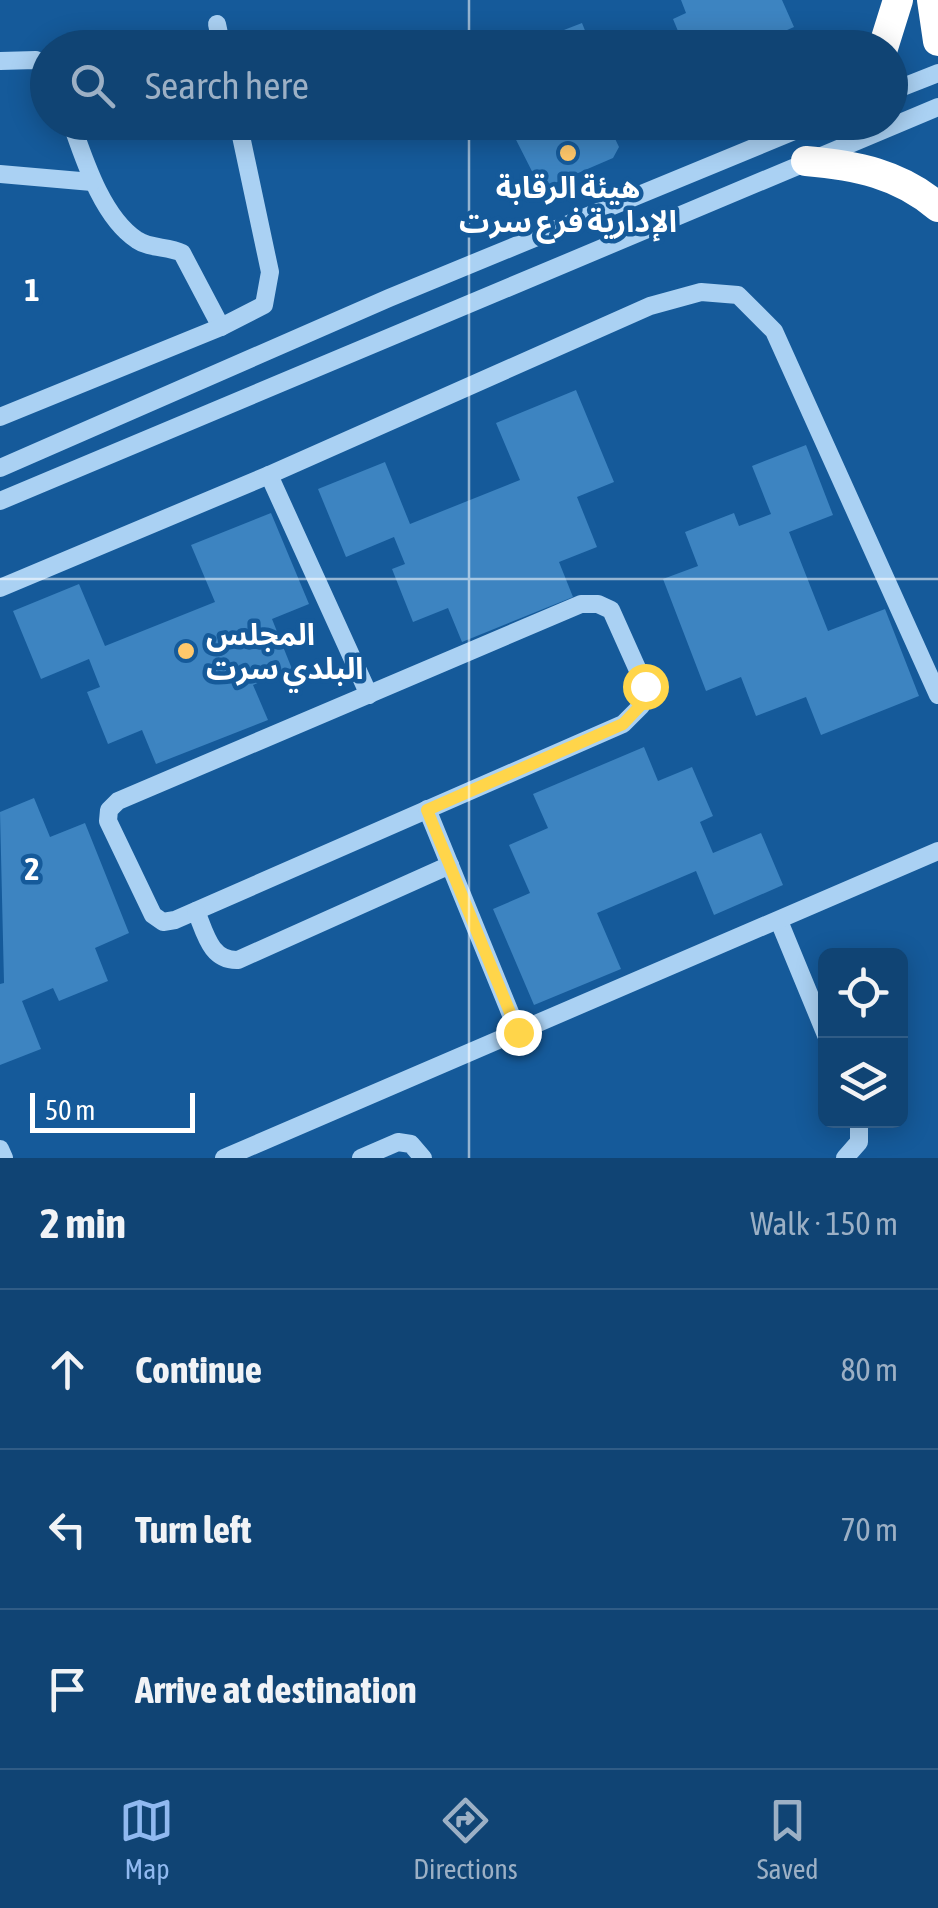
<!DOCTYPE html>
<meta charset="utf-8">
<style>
body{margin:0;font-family:"Asap Condensed","Noto Sans Arabic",sans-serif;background:#1e4e7c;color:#f1f3f6}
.controls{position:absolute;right:30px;bottom:30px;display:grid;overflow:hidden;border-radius:15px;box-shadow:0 5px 25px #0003}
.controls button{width:90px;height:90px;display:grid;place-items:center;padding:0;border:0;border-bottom:2px solid #305c86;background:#104474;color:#f1f3f6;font:50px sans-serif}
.scale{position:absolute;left:30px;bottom:25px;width:165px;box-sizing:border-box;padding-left:10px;border:5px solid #fff;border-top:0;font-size:28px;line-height:35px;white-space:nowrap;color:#fff;-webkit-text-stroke:8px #155a9a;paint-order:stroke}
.stop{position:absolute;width:30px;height:30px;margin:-22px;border:8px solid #ffd54a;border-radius:50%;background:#fff}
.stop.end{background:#ffd54a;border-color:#fff;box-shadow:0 2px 10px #0008}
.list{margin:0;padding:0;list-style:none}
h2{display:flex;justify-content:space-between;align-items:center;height:130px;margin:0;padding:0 40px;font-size:42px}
h2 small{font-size:32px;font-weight:400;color:#9cb0c5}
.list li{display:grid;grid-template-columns:65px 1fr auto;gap:30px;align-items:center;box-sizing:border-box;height:160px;padding:0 40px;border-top:2px solid #305c86}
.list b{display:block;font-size:38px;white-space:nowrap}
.list em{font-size:32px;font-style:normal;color:#9cb0c5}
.icon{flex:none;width:55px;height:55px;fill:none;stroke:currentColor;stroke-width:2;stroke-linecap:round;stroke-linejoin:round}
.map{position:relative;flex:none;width:938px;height:1158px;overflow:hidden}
.search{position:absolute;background:#104474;box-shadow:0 5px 25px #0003;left:30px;right:30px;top:30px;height:110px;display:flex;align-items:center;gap:25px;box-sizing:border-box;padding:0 35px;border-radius:55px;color:#9cb0c5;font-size:38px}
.sheet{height:610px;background:#104474}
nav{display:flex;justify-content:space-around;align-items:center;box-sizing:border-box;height:140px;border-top:2px solid #305c86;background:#104474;font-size:28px;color:#9cb0c5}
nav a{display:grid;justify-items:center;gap:5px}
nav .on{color:#90b9f0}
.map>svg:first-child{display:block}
.building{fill:#3d84c1}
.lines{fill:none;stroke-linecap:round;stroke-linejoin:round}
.minor{stroke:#aad1f3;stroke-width:18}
.highway{stroke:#fff;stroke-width:30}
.route{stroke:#ffd54a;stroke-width:12}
.grid{fill:none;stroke:#fff;stroke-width:2.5;stroke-opacity:0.55}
.poi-dot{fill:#ffc86b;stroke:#155a9a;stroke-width:4}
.labels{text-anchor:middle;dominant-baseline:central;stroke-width:9;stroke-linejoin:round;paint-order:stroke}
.poi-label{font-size:30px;font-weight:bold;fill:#fff;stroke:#155a9a}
.grid-label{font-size:32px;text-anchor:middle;font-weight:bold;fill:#fff;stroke:#155a9a;stroke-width:9;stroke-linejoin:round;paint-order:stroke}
</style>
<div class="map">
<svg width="938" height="1158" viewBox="0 0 938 1158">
<rect width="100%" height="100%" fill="#155a9a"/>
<g class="building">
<path d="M 681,0 L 782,0 L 794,27 L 746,48 L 685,48 L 673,19 L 686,13 Z"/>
<path d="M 582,23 L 592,48 L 521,48 L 520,47 Z"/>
<path d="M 507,122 L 559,122 L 562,129 L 577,122 L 607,122 L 619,147 L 613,158 L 541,189 Z"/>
<path d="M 576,390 L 614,482 L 577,497 L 597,547 L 559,562 L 573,597 L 462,642 L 448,608 L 413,622 L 392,569 L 405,564 L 394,537 L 346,557 L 318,489 L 385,462 L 410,524 L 520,480 L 496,423 Z"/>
<path d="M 806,445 L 833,515 L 789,532 L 828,631 L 885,609 L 919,696 L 821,735 L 806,697 L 756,716 L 741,677 L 706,691 L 663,579 L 698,566 L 685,532 L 734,513 L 739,526 L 771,514 L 752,466 Z"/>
<path d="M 271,513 L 309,604 L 272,619 L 292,669 L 253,685 L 268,720 L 156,764 L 142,730 L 108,744 L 87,692 L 100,687 L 89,659 L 41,679 L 13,611 L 79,584 L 105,646 L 215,602 L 191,545 Z"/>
<path d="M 644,747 L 658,781 L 692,767 L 713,816 L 700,822 L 713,853 L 761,833 L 783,885 L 714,915 L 696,871 L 597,913 L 621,969 L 534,1005 L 493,909 L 530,893 L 509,845 L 548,828 L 533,794 Z"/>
<path d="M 34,798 L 50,837 L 85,823 L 129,933 L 95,948 L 108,981 L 59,1001 L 53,988 L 22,1001 L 41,1049 L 0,1065 L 0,984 L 4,983 L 0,812 Z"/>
</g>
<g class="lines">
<g class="minor">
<path d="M 217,24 L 222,48"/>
<path d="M 0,61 L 36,60 L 48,66"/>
<path d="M 890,92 L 938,73"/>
<path d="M 71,122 C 84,159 102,217 137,240 C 150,249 168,246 182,253 L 221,327"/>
<path d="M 0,174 L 92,182"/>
<path d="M 0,417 L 221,327 L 264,305 L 270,272 L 238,122"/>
<path d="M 0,468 L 389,298 L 816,122"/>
<path d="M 269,475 L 369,695"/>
<path d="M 0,501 L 938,107"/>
<path d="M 0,588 L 269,475 L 650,306 L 701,292 L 738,295 L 774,331 L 938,695"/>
<path d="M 581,604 L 598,604 L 611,610 L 645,686 L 641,706 L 623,724 L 175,920 L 163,922 L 153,915 L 108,821 L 109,810 L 118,801 Z"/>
<path d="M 427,809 L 518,1032"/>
<path d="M 196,911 C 205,932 210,961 238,960 L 450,865"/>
<path d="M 779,921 L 826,1035"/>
<path d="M 0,1149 L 4,1158"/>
<path d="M 224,1158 L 938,851"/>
<path d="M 361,1158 L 398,1142 L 411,1144 L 423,1158"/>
<path d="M 845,1158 L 859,1142 L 859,1120"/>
</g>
<g class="highway">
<path d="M 932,0 L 938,41"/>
<path d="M 883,48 L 898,0"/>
<path d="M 806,161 C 855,165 900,174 938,207"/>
</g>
</g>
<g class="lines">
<path class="route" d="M 518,1032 L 427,810 L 623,724 L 640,706 L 645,686"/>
</g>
<path class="grid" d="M 469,0 L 469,48M 469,122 L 469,1158M 0,579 L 938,579"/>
<g class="poi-dot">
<circle cx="568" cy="153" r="10"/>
<circle cx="186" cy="651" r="10"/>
</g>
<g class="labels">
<g class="poi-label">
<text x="568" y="187">هيئة الرقابة<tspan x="568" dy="34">الإدارية فرع سرت</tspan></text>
<text x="206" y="634" text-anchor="start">المجلس<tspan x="206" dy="34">البلدي سرت</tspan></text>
</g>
</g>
<g class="grid-label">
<text x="32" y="301">1</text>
<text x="32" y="880">2</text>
</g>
</svg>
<div class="controls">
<button><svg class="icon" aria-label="locate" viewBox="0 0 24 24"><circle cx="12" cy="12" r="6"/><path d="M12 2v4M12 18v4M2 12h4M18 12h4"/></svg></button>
<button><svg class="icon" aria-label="layers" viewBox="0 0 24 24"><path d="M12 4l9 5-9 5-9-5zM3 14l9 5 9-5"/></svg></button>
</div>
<div class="scale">50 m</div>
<div class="stop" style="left:645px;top:686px"></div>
<div class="stop end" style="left:518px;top:1032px"></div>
<div class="search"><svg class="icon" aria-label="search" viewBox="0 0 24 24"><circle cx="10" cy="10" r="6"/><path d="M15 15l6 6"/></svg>Search here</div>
</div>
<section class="sheet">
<h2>2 min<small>Walk · 150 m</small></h2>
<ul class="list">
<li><svg class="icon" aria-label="ahead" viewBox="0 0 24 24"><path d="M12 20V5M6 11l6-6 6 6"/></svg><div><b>Continue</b></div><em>80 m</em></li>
<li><svg class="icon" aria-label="left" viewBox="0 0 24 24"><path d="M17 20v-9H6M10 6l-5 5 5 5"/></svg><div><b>Turn left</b></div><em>70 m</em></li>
<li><svg class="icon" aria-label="arrive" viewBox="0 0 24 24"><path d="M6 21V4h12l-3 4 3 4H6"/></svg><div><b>Arrive at destination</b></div></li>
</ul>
</section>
<nav>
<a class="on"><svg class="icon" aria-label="map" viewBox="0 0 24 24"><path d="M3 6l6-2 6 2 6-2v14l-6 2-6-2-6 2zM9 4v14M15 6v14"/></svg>Map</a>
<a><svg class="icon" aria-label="directions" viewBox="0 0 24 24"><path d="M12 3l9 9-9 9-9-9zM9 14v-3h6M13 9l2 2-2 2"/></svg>Directions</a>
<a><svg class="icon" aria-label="saved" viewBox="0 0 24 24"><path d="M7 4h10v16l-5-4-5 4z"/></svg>Saved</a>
</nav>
